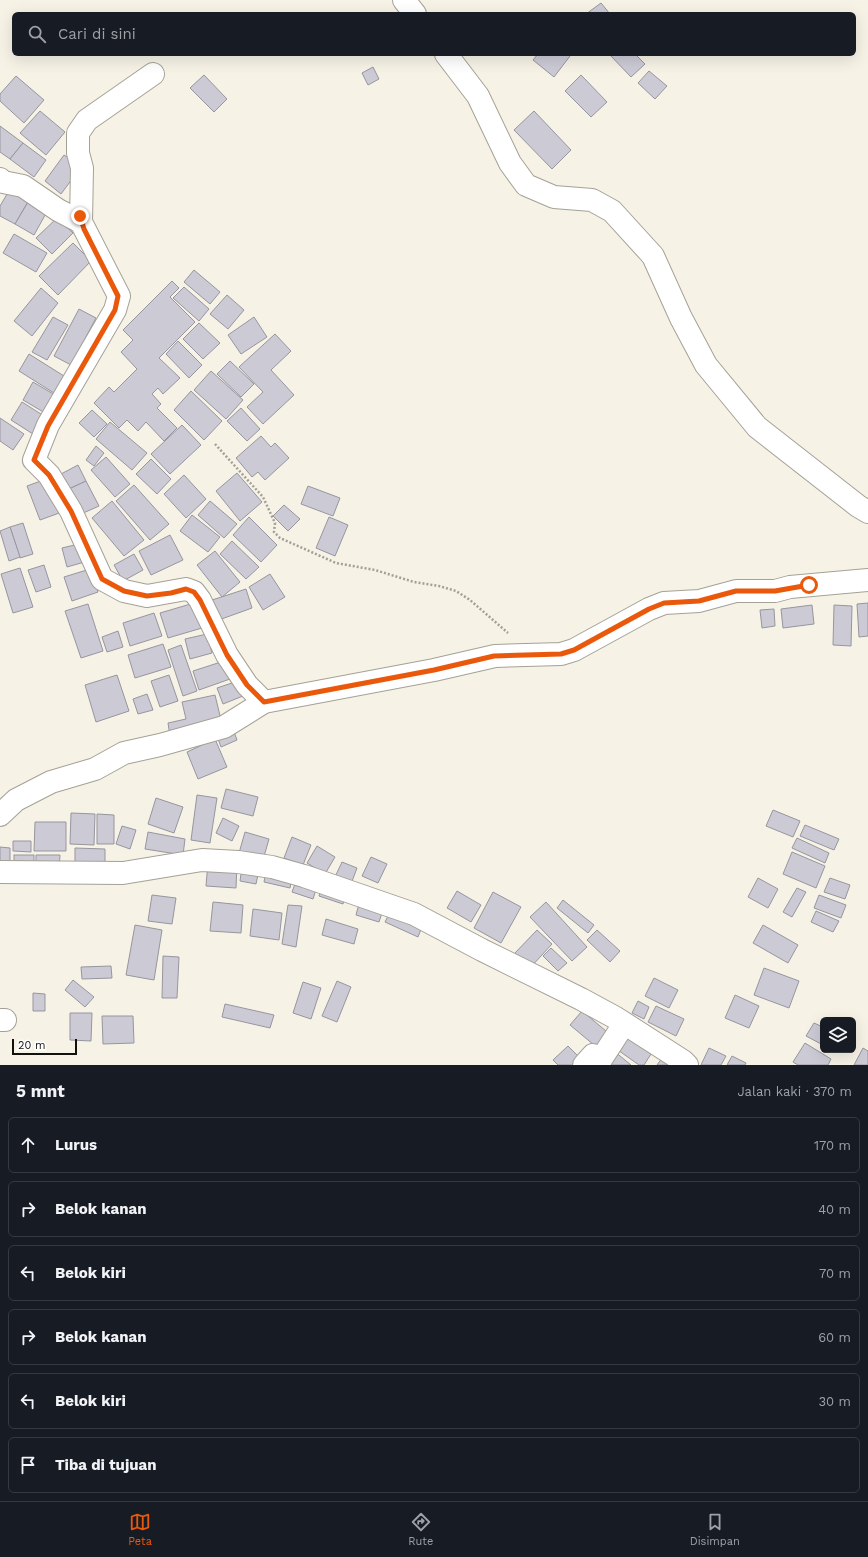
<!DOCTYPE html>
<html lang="id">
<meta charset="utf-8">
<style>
body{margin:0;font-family:"Work Sans",sans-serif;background:#20242c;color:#f1f3f6}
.controls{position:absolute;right:12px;bottom:12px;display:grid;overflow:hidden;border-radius:6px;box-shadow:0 4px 16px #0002}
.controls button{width:36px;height:36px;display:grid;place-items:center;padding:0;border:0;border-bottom:1px solid #363941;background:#171b24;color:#f1f3f6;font:20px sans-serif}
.scale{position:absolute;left:12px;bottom:10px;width:65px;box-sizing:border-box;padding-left:4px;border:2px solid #13110d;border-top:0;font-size:11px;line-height:14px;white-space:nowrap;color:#13110d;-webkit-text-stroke:3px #fff;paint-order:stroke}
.stop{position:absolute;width:12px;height:12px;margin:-9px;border:3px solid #ea580c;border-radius:50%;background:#fff}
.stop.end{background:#ea580c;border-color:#fff;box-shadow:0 1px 4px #0008}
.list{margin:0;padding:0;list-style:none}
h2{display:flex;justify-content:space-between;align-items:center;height:52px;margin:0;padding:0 16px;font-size:17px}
h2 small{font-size:13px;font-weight:400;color:#9ea1a6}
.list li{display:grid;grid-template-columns:26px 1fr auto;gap:12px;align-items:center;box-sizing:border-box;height:56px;margin:0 8px 8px;padding:0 8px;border:1px solid #363941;border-radius:6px}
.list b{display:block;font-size:15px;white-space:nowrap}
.list em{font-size:13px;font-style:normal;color:#9ea1a6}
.icon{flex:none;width:22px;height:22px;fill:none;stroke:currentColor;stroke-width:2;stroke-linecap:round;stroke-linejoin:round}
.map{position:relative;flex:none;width:868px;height:1065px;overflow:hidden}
.search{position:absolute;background:#171b24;box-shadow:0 4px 16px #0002;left:12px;right:12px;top:12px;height:44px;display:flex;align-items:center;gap:10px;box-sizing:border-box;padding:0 14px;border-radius:6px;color:#9ea1a6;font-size:15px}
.sheet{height:436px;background:#171b24}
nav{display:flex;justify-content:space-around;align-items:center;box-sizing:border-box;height:56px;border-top:1px solid #363941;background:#171b24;font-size:11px;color:#9ea1a6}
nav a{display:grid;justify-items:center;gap:2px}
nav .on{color:#ea580c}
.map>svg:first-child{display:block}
.building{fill:#cccad5;stroke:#97959f}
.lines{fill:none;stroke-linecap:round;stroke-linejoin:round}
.minor-casing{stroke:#a5a196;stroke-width:24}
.path{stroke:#a39f96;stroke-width:2.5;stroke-dasharray:2 2;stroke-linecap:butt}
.minor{stroke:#fff;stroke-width:22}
.route{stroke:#ea580c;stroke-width:5}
</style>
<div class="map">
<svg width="868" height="1065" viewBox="0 0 868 1065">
<rect width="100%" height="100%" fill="#f6f2e6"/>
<g class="building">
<path d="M 601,3 L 610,14 L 586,14 Z"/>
<path d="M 538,54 L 566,54 L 570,56 L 554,77 L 533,60 Z"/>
<path d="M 609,54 L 635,54 L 645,64 L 631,77 Z"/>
<path d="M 373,67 L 379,79 L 368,85 L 362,73 Z"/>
<path d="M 649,71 L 667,86 L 655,99 L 638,83 Z"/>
<path d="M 204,75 L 227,99 L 214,112 L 190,88 Z"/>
<path d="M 581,75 L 607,102 L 591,117 L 565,91 Z"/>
<path d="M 16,76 L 44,100 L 24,123 L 0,101 L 0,94 Z"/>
<path d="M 40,111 L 65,132 L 46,155 L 20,133 Z"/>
<path d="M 534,111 L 571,150 L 552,169 L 514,130 Z"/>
<path d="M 0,126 L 23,143 L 10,159 L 0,152 Z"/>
<path d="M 23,143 L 46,160 L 34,177 L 10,159 Z"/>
<path d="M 64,155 L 81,167 L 61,194 L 45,181 Z"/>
<path d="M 13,184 L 32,195 L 15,224 L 0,216 L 0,206 Z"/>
<path d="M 31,197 L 49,208 L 34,235 L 15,224 Z"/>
<path d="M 57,218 L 73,233 L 52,254 L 36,238 Z"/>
<path d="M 14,234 L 47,253 L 36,272 L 3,253 Z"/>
<path d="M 73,243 L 91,261 L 58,295 L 39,276 Z"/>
<path d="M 194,270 L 220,292 L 210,304 L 184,282 Z"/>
<path d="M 172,281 L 179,288 L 170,297 L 195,322 L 159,358 L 180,378 L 163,394 L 158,388 L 152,394 L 161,404 L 157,408 L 177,428 L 164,441 L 146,422 L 138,431 L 127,420 L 119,428 L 94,403 L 109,387 L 114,392 L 137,369 L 121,352 L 133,340 L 123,330 Z"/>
<path d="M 184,287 L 209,309 L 199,321 L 173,298 Z"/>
<path d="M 41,288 L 58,303 L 32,336 L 14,321 Z"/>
<path d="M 227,295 L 244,310 L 228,329 L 210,314 Z"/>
<path d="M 79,309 L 96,318 L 71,365 L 54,356 Z"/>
<path d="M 53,317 L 68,325 L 47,360 L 32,352 Z"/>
<path d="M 254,317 L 267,337 L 241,354 L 228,335 Z"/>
<path d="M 199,323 L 220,343 L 203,359 L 183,339 Z"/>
<path d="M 275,334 L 291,351 L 271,370 L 294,395 L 263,424 L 247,407 L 263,392 L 239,367 Z"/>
<path d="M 178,341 L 202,365 L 189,378 L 166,354 Z"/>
<path d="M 29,354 L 64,376 L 54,393 L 19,371 Z"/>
<path d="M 230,361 L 254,384 L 241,397 L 217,374 Z"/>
<path d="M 211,371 L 243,400 L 226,419 L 194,390 Z"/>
<path d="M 33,382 L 55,395 L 45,413 L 23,400 Z"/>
<path d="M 191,391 L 222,421 L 204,440 L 174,410 Z"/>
<path d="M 22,402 L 44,416 L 33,434 L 11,420 Z"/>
<path d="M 241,408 L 260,429 L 247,441 L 227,421 Z"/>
<path d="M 92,410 L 107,424 L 94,437 L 79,423 Z"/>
<path d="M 0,418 L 24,434 L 13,450 L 0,441 Z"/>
<path d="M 110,422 L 147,453 L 132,470 L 96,439 Z"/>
<path d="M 182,425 L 201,445 L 170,474 L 151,454 Z"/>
<path d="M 261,436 L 271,447 L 275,443 L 289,458 L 265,480 L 258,472 L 252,477 L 236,458 Z"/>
<path d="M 96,446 L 104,453 L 94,466 L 86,460 Z"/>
<path d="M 106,457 L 130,484 L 115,497 L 91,470 Z"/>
<path d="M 151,459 L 171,479 L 157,494 L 136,474 Z"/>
<path d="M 78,465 L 86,481 L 69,489 L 61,474 Z"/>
<path d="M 237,473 L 262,502 L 240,521 L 216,491 Z"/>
<path d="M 184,475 L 206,499 L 186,518 L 164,494 Z"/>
<path d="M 49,478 L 62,512 L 40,520 L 27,486 Z"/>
<path d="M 86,481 L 99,506 L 81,514 L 69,489 Z"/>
<path d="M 134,485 L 169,524 L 150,540 L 116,501 Z"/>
<path d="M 308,486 L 340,498 L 333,516 L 301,504 Z"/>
<path d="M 112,501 L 144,540 L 124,556 L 92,518 Z"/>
<path d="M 210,501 L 237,524 L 224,538 L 198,515 Z"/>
<path d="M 284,505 L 300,519 L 288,531 L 273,516 Z"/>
<path d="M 192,515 L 220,537 L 208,552 L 180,531 Z"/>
<path d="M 249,517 L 277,545 L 261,562 L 233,535 Z"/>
<path d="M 329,517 L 348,525 L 335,556 L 316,548 Z"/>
<path d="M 23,523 L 33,554 L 20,558 L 10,527 Z"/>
<path d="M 10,527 L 20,557 L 9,561 L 0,531 Z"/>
<path d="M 170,535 L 183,560 L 151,575 L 139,551 Z"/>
<path d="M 232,541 L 259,567 L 246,579 L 220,554 Z"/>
<path d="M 83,543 L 88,561 L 67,567 L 62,548 Z"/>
<path d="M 215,551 L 240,582 L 222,597 L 197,565 Z"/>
<path d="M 134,554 L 143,570 L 123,581 L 114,565 Z"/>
<path d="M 44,565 L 51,587 L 36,592 L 28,570 Z"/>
<path d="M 20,568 L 33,607 L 13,613 L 1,574 Z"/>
<path d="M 90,569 L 98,592 L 72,601 L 64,577 Z"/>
<path d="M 270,574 L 285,597 L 263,610 L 249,587 Z"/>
<path d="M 246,589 L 252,608 L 216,621 L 209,601 Z"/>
<path d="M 194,603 L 202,628 L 168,638 L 160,613 Z"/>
<path d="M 868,603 L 868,636 L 859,637 L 857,604 Z"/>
<path d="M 88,604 L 103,651 L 81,658 L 65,611 Z"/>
<path d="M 812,605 L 814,624 L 783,628 L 781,609 Z"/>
<path d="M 834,605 L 852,606 L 851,646 L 833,645 Z"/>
<path d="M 774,609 L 775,626 L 762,628 L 760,610 Z"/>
<path d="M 154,613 L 162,636 L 130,646 L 123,623 Z"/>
<path d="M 118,631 L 123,647 L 107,652 L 102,637 Z"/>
<path d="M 207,634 L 212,653 L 190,659 L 185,639 Z"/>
<path d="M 163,644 L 171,667 L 135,678 L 128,655 Z"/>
<path d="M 181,645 L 197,691 L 183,696 L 168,650 Z"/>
<path d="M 224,661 L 230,679 L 199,690 L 193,671 Z"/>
<path d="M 117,675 L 129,711 L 96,722 L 85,685 Z"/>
<path d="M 169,675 L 178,701 L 160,707 L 151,681 Z"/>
<path d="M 238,681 L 243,696 L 223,704 L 217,688 Z"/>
<path d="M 147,694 L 153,710 L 138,714 L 133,699 Z"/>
<path d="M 215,695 L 222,724 L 170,736 L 168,723 L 186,719 L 182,702 Z"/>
<path d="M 233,729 L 237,740 L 221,747 L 217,736 Z"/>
<path d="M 215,739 L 227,767 L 198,779 L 187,752 Z"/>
<path d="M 226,789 L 258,797 L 253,816 L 221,808 Z"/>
<path d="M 197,795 L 217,798 L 210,843 L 191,840 Z"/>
<path d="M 156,798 L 183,807 L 174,833 L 148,824 Z"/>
<path d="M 773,810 L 800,821 L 793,837 L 766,826 Z"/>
<path d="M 71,813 L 95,814 L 94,845 L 70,844 Z"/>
<path d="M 97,814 L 114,815 L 114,844 L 97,844 Z"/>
<path d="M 223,818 L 239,826 L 232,841 L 216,833 Z"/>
<path d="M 35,822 L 66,822 L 66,851 L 34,851 Z"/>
<path d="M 805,825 L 839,839 L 834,850 L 800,836 Z"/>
<path d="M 122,826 L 136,830 L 130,849 L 116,844 Z"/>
<path d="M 148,832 L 185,839 L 183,855 L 145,849 Z"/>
<path d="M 245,832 L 269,839 L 263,860 L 239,853 Z"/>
<path d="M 292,837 L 311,845 L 303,865 L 284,858 Z"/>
<path d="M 797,838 L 829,853 L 825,863 L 792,848 Z"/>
<path d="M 13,841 L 31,841 L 31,852 L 13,851 Z"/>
<path d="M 317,846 L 335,857 L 325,874 L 307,863 Z"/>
<path d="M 0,847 L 10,848 L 10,871 L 0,870 Z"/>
<path d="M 75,848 L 105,849 L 105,870 L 75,869 Z"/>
<path d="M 792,852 L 825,866 L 816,888 L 783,874 Z"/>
<rect x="14" y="855" width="20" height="15"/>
<path d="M 36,855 L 60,855 L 59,870 L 36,870 Z"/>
<path d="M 371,857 L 387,864 L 378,883 L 362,876 Z"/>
<path d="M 208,862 L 237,864 L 236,888 L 206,886 Z"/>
<path d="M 342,862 L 357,868 L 351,884 L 335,877 Z"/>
<path d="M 242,867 L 259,870 L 256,884 L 240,881 Z"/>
<path d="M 266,871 L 292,878 L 290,888 L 264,882 Z"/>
<path d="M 298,876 L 318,883 L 313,899 L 292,892 Z"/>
<path d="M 758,878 L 778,889 L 768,908 L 748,897 Z"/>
<path d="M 830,878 L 850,885 L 845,899 L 824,892 Z"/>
<path d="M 322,886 L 346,893 L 343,904 L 319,896 Z"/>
<path d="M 797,888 L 806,892 L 792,917 L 783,912 Z"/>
<path d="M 457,891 L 481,905 L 471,922 L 447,908 Z"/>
<path d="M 493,892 L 521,907 L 501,943 L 474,928 Z"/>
<path d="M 152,895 L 176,898 L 172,924 L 148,921 Z"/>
<path d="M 819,895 L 846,905 L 841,918 L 814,908 Z"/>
<path d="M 360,900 L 384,907 L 379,922 L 356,915 Z"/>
<path d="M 563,900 L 594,925 L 588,933 L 557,908 Z"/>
<path d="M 213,902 L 243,905 L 241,933 L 210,931 Z"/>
<path d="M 546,902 L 587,947 L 572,961 L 530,917 Z"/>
<path d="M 288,905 L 302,906 L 296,947 L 282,944 Z"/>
<path d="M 253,909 L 282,913 L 279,940 L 250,936 Z"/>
<path d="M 391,910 L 423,924 L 418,937 L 385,922 Z"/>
<path d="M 816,911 L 839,921 L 833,932 L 811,922 Z"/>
<path d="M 326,919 L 358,929 L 354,944 L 322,935 Z"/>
<path d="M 135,925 L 162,930 L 154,980 L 126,975 Z"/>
<path d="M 763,925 L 798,945 L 788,963 L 753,943 Z"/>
<path d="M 537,930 L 552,944 L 530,968 L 514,954 Z"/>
<path d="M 597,930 L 620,951 L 610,962 L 587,940 Z"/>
<path d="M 551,948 L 567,963 L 558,971 L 543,956 Z"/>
<path d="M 163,956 L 179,957 L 177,998 L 162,998 Z"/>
<path d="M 111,966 L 112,978 L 82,979 L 81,967 Z"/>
<path d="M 764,968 L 799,981 L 789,1008 L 754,995 Z"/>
<path d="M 654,978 L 678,990 L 669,1008 L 645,996 Z"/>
<path d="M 73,980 L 94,997 L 85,1007 L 65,990 Z"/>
<path d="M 337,981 L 351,987 L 337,1022 L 322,1016 Z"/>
<path d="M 303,982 L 321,988 L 311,1019 L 293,1013 Z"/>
<path d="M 33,993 L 45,994 L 45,1011 L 33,1011 Z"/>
<path d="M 735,995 L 759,1006 L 749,1028 L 725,1018 Z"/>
<path d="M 638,1001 L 649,1007 L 644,1019 L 632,1013 Z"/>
<path d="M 225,1004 L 274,1015 L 270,1028 L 222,1017 Z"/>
<path d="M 656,1006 L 684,1019 L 676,1036 L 648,1022 Z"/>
<path d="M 582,1011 L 612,1036 L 600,1050 L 570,1025 Z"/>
<path d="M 70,1013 L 92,1013 L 91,1041 L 70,1040 Z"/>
<path d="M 102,1016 L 133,1016 L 134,1043 L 103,1044 Z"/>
<path d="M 814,1023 L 823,1027 L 823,1045 L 806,1036 Z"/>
<path d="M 624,1035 L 651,1054 L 644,1065 L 639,1065 L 615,1048 Z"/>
<path d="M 805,1043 L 831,1059 L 828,1065 L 798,1065 L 793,1062 Z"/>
<path d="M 568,1046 L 583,1061 L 579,1065 L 558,1065 L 553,1060 Z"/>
<path d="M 709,1048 L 726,1056 L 721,1065 L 701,1065 Z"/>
<path d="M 863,1048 L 868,1051 L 868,1065 L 854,1065 Z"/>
<path d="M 614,1051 L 631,1065 L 603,1065 Z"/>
<path d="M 665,1054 L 677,1065 L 657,1065 Z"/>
<path d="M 732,1056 L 746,1063 L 745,1065 L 727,1065 Z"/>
</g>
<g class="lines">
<g class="minor-casing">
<g id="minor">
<path d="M 404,0 L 415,14"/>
<path d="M 446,54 L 478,96 L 510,163 L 526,185 L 554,197 L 592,200 L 612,211 L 653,256 L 681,318 L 706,365 L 757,427 L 858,506 L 868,512"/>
<path d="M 153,74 L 87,120 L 78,133 L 78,153 L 82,168 L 81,222 L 119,296 L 115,310 L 48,425 L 34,460 L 49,475 L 71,511 L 102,579 L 124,591 L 147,596 L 186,589 L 194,592 L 200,600 L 227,655 L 247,685 L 264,702"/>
<path d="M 0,179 L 3,182 L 23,186 L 58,210 L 81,222"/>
<path d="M 0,815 L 16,800 L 51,782 L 95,769 L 124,753 L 160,745 L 224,727 L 264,702 L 434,670 L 495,656 L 561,654 L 574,650 L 649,609 L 664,603 L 699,601 L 736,591 L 775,591 L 790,587 L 868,580"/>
<path d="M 0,872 L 123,873 L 202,860 L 238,862 L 272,867 L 304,876 L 414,914 L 482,950 L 581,999 L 616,1018 L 683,1061 L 687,1065"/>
<path d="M 0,1020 L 5,1020"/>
<path d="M 584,1065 L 593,1055 L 600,1061 L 624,1024"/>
</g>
</g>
<path class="path" d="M 215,444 L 263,497 L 275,523 L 274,532 L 280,538 L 336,563 L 375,570 L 414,582 L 439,586 L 456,591 L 470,600 L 508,633"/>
<use href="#minor" class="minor"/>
</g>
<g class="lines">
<path class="route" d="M 80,216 L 84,229 L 118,296 L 115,310 L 48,426 L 34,460 L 49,475 L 71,511 L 102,579 L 124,591 L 147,596 L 171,593 L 186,589 L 194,592 L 200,600 L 227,655 L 247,685 L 264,702 L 434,670 L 494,656 L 561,654 L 574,650 L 649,609 L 664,603 L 699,601 L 736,591 L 775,591 L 809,585"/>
</g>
</svg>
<div class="controls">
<button><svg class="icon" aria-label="layers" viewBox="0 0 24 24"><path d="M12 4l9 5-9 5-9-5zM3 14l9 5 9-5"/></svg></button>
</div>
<div class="scale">20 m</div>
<div class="stop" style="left:809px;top:585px"></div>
<div class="stop end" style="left:80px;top:216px"></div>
<div class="search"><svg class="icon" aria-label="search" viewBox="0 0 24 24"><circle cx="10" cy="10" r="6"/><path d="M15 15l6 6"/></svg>Cari di sini</div>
</div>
<section class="sheet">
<h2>5 mnt<small>Jalan kaki · 370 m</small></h2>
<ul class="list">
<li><svg class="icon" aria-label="ahead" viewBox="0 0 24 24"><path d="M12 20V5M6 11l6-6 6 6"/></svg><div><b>Lurus</b></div><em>170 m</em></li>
<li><svg class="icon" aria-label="right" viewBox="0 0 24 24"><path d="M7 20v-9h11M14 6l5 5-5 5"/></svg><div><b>Belok kanan</b></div><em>40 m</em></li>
<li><svg class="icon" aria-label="left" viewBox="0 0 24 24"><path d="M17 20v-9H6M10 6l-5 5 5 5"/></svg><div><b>Belok kiri</b></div><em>70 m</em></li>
<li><svg class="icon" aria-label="right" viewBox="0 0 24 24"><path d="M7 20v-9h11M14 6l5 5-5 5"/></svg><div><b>Belok kanan</b></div><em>60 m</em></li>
<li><svg class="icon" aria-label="left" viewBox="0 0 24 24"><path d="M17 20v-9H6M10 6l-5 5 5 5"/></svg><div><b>Belok kiri</b></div><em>30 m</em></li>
<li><svg class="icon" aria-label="arrive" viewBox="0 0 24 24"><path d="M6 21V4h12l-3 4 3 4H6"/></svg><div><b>Tiba di tujuan</b></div></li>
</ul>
</section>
<nav>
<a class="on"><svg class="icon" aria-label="map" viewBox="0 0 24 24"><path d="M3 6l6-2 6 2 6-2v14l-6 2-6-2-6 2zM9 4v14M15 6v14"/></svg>Peta</a>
<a><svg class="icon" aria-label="directions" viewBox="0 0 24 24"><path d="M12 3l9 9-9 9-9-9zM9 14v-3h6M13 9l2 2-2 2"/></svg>Rute</a>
<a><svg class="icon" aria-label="saved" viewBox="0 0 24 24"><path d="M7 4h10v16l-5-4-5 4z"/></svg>Disimpan</a>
</nav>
